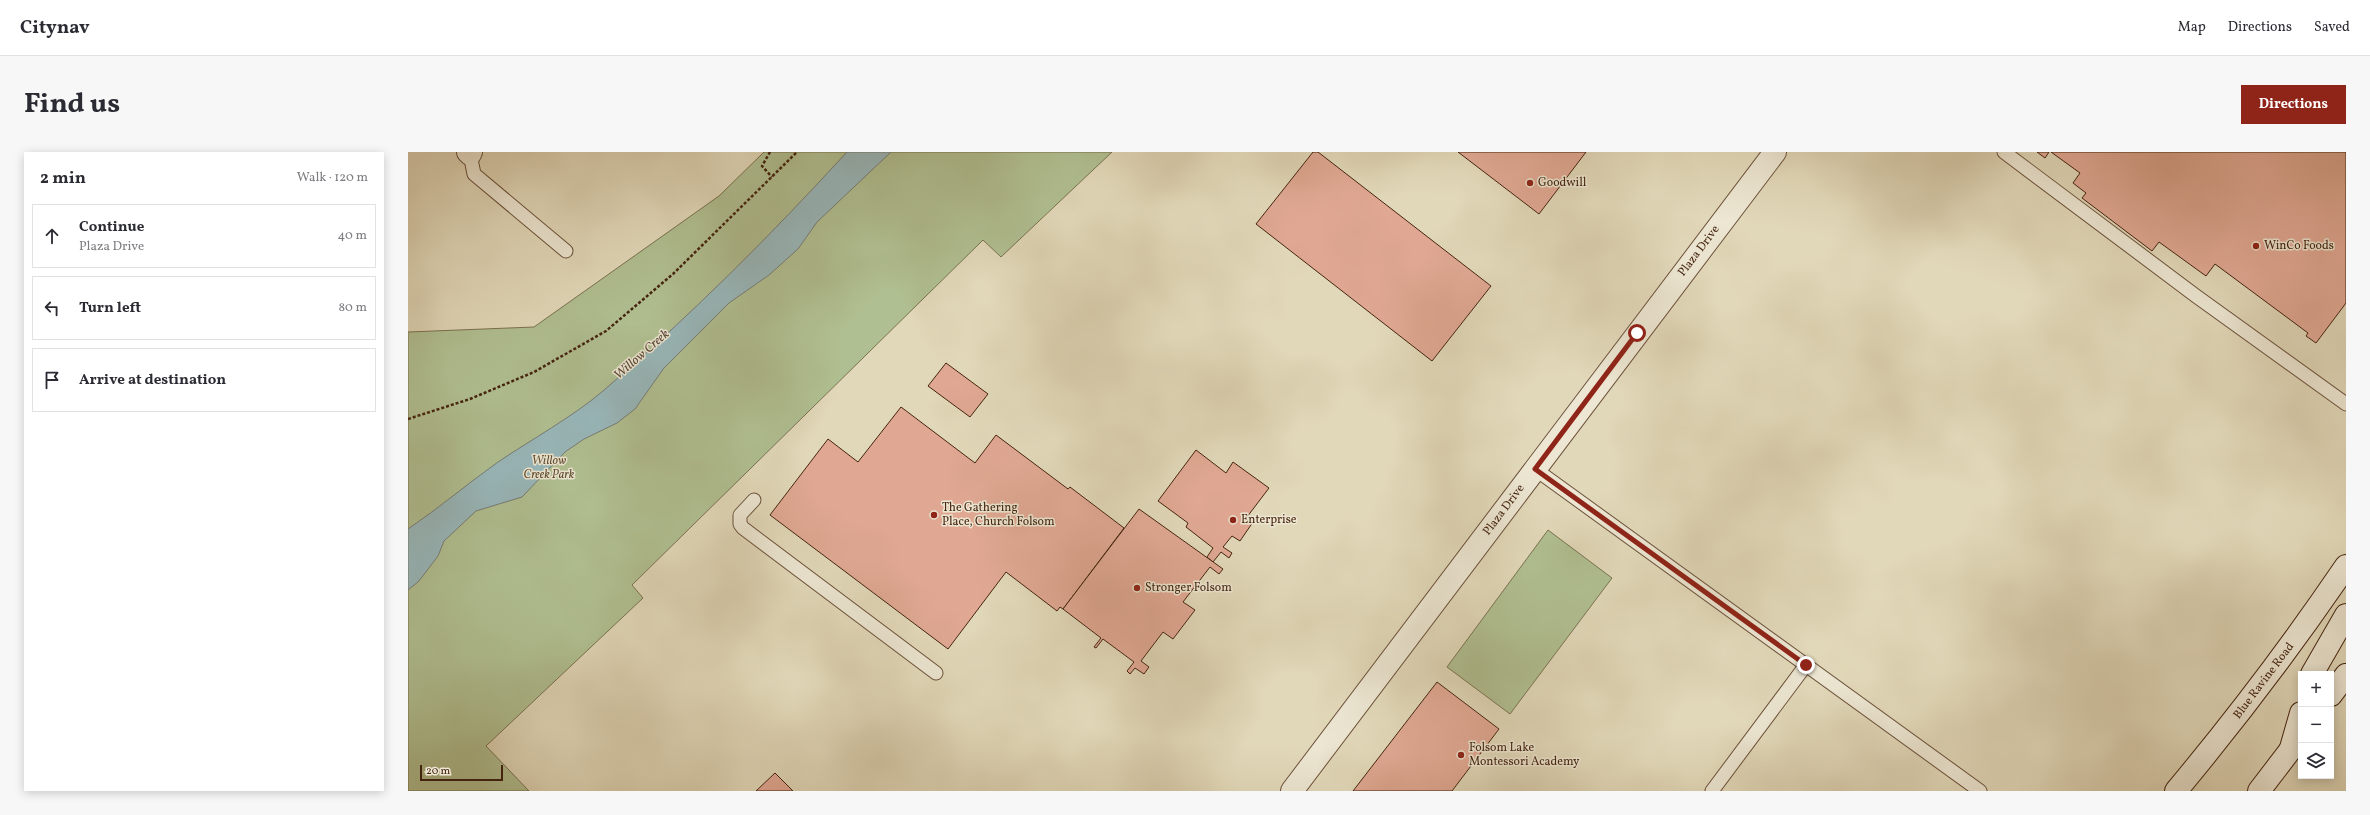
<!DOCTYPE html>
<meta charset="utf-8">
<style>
body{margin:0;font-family:Vollkorn,serif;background:#f7f7f7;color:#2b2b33}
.controls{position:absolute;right:12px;bottom:12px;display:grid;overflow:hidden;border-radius:0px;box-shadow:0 2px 10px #0003}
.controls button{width:36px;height:36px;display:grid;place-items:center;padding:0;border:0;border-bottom:1px solid #e1e1e2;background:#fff;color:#2b2b33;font:20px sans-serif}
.scale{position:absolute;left:12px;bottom:10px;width:83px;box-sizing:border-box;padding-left:4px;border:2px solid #45240f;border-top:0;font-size:11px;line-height:14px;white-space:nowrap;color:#45240f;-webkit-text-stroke:3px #ece6d2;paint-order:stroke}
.stop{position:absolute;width:12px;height:12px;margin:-9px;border:3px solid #8f2418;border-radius:50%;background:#fff}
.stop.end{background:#8f2418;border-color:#fff;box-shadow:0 1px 4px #0008}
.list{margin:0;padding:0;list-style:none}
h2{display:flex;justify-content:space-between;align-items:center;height:52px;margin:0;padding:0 16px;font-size:17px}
h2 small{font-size:13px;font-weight:400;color:#7c7c81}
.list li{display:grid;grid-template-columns:26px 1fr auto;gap:12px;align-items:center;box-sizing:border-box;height:64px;margin:0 8px 8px;padding:0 8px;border:1px solid #e1e1e2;border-radius:0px}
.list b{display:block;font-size:15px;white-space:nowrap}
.list p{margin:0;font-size:13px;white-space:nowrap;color:#7c7c81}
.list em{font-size:13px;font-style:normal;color:#7c7c81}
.icon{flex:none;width:22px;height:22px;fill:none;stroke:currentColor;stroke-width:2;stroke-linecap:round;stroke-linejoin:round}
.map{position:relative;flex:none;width:1938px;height:639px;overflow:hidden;border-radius:0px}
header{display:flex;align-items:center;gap:24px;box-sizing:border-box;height:56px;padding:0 20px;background:#fff;border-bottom:1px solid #e1e1e2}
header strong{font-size:19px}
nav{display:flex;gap:22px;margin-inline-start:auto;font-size:14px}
.intro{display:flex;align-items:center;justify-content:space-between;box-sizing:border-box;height:96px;padding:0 24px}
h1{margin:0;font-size:28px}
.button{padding:10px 18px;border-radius:0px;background:#8f2418;color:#fff;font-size:14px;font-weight:700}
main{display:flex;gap:24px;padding:0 24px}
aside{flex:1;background:#fff;border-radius:0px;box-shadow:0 2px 10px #0003}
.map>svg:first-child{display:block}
.green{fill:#b0bf91;stroke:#7a7250}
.water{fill:#98b7ba;stroke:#777c76}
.building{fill:#e0a893;stroke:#45240f}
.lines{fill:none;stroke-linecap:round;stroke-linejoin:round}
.service-casing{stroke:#6c513a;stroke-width:15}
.minor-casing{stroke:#6c513a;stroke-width:24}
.secondary-casing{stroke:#45240f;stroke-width:24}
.path{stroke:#45240f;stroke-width:2.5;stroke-dasharray:3 2;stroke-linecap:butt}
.service{stroke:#ece6d2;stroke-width:13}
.minor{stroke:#ece6d2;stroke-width:22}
.secondary{stroke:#ece6d2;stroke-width:22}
.route{stroke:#8f2418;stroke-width:5}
.poi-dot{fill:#8f2418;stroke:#ece6d2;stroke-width:1.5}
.labels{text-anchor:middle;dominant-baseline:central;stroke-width:3;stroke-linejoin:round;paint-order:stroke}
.poi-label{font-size:12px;fill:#45240f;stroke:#ece6d2;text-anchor:start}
.street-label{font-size:12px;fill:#45240f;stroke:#ece6d2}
.park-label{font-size:12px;font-style:italic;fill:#604b30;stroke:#ece6d2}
.water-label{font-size:13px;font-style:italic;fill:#5a493a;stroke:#ece6d2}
</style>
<header>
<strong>Citynav</strong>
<nav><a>Map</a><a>Directions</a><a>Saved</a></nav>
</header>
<div class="intro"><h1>Find us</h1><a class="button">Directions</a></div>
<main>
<aside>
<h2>2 min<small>Walk · 120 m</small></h2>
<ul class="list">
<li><svg class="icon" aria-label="ahead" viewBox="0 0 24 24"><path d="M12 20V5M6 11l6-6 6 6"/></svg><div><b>Continue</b><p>Plaza Drive</p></div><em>40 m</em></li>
<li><svg class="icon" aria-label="left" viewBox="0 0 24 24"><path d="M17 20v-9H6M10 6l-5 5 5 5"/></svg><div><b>Turn left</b></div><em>80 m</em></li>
<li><svg class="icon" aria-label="arrive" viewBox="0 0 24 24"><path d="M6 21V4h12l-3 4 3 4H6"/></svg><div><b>Arrive at destination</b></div></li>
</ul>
</aside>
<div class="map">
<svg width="1938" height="639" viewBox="0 0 1938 639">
<rect width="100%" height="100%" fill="#e1d8b9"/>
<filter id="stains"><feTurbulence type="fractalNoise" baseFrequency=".005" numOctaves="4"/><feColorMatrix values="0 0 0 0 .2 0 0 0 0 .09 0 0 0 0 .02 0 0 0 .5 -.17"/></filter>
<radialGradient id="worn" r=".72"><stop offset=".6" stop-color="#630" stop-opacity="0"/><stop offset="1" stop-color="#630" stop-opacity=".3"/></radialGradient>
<g class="green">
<path d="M 356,0 L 704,0 L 593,105 L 575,88 L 224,433 L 235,446 L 78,594 L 121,639 L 0,639 L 0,180 L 126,175 L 311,44 Z"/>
<path d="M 1140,378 L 1204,426 L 1102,562 L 1039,515 Z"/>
</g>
<path class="water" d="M 439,0 L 483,0 L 409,70 L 390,97 L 361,123 L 321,151 L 256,216 L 227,257 L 209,271 L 176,287 L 157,300 L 114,345 L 68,359 L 36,389 L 30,404 L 11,429 L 0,438 L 0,377 C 31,356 59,332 90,310 C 124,287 163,266 195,239 C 281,165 362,84 439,0 Z"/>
<g class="building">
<path d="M 905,0 L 910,0 L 1083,134 L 1024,209 L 848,72 Z"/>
<path d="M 1050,0 L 1178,0 L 1131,62 Z"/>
<path d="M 1629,0 L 1641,0 L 1637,6 Z"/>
<path d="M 1643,0 L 1938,0 L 1938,151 L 1908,191 L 1898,184 L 1900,181 L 1807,112 L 1798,124 L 1751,90 L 1744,99 L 1674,46 L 1678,41 L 1665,31 L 1672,21 Z"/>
<path d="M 538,211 L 580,242 L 562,265 L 520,234 Z"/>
<path d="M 493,255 L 567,311 L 588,283 L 660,337 L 662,335 L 716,376 L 655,457 L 652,455 L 649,459 L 598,420 L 540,497 L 362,363 L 420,287 L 450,310 Z"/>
<path d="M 788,298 L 818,321 L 825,310 L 861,336 L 839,365 L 845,370 L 832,389 L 824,384 L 815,395 L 824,401 L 821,406 L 813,400 L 805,410 L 799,405 L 805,396 L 778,375 L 780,371 L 750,349 Z"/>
<path d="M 731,357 L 815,417 L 811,422 L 802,415 L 775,450 L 787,458 L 765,487 L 755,480 L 733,509 L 741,515 L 736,522 L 727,516 L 722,522 L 719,519 L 726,510 L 695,487 L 688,496 L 686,495 L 693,486 L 655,457 Z"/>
<path d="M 1029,530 L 1091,577 L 1044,639 L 945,639 Z"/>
<path d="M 367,621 L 385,639 L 348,639 Z"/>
</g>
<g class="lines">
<g class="service-casing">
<g id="service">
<path d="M 1596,0 L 1788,144 L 1938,252"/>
<path d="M 62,2 L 66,22 L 158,99"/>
<path d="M 1127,317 L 1572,639"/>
<path d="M 346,348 L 332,363 L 332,372 L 335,376 L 528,521"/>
<path d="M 1304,639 L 1398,513"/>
</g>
</g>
<g class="minor-casing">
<g id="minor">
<path d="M 60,0 L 62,2 L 63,0"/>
<path d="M 884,639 L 1367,0"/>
</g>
</g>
<g class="secondary-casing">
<g id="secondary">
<path d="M 1904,522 L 1938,463"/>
<path d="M 1923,543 L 1938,523"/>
<path d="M 1883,596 L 1893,561"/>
<path d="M 1768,639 C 1828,567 1885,492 1938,414"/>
<path d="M 1851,639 L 1893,584"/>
</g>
</g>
<g class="path">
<path d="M 362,0 L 354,14 L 364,25"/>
<path d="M 0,267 L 62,247 L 126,220 L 198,179 L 265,122 L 389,0"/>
</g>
<use href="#service" class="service"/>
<use href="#minor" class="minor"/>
<use href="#secondary" class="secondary"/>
</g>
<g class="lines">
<path class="route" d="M 1229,181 L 1127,317 L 1398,513"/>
</g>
<g class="poi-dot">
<circle cx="1122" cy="31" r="4"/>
<circle cx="1848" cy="94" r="4"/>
<circle cx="526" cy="363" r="4"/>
<circle cx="825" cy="368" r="4"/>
<circle cx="729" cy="436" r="4"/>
<circle cx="1053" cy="603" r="4"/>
</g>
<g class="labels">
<g class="poi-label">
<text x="1130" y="31">Goodwill</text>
<text x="1856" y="94">WinCo Foods</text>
<text x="534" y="356">The Gathering<tspan x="534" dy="14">Place, Church Folsom</tspan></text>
<text x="833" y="368">Enterprise</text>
<text x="737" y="436">Stronger Folsom</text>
<text x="1061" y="596">Folsom Lake<tspan x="1061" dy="14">Montessori Academy</tspan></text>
</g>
<g class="street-label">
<text transform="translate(1291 99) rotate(-53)">Plaza Drive</text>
<text transform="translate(1096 358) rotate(-53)">Plaza Drive</text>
<text transform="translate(1856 529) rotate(-53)">Blue Ravine Road</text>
</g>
<g class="park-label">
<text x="141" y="309">Willow<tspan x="141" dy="14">Creek Park</tspan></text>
</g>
<g class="water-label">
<text transform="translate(234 203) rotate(-41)">Willow Creek</text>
</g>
</g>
<rect width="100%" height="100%" filter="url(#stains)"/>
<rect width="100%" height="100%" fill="url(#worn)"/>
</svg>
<div class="controls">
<button>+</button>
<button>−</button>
<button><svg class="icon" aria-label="layers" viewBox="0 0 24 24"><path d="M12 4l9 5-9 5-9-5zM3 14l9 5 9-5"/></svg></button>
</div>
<div class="scale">20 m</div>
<div class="stop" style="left:1229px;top:181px"></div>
<div class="stop end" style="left:1398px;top:513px"></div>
</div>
</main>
